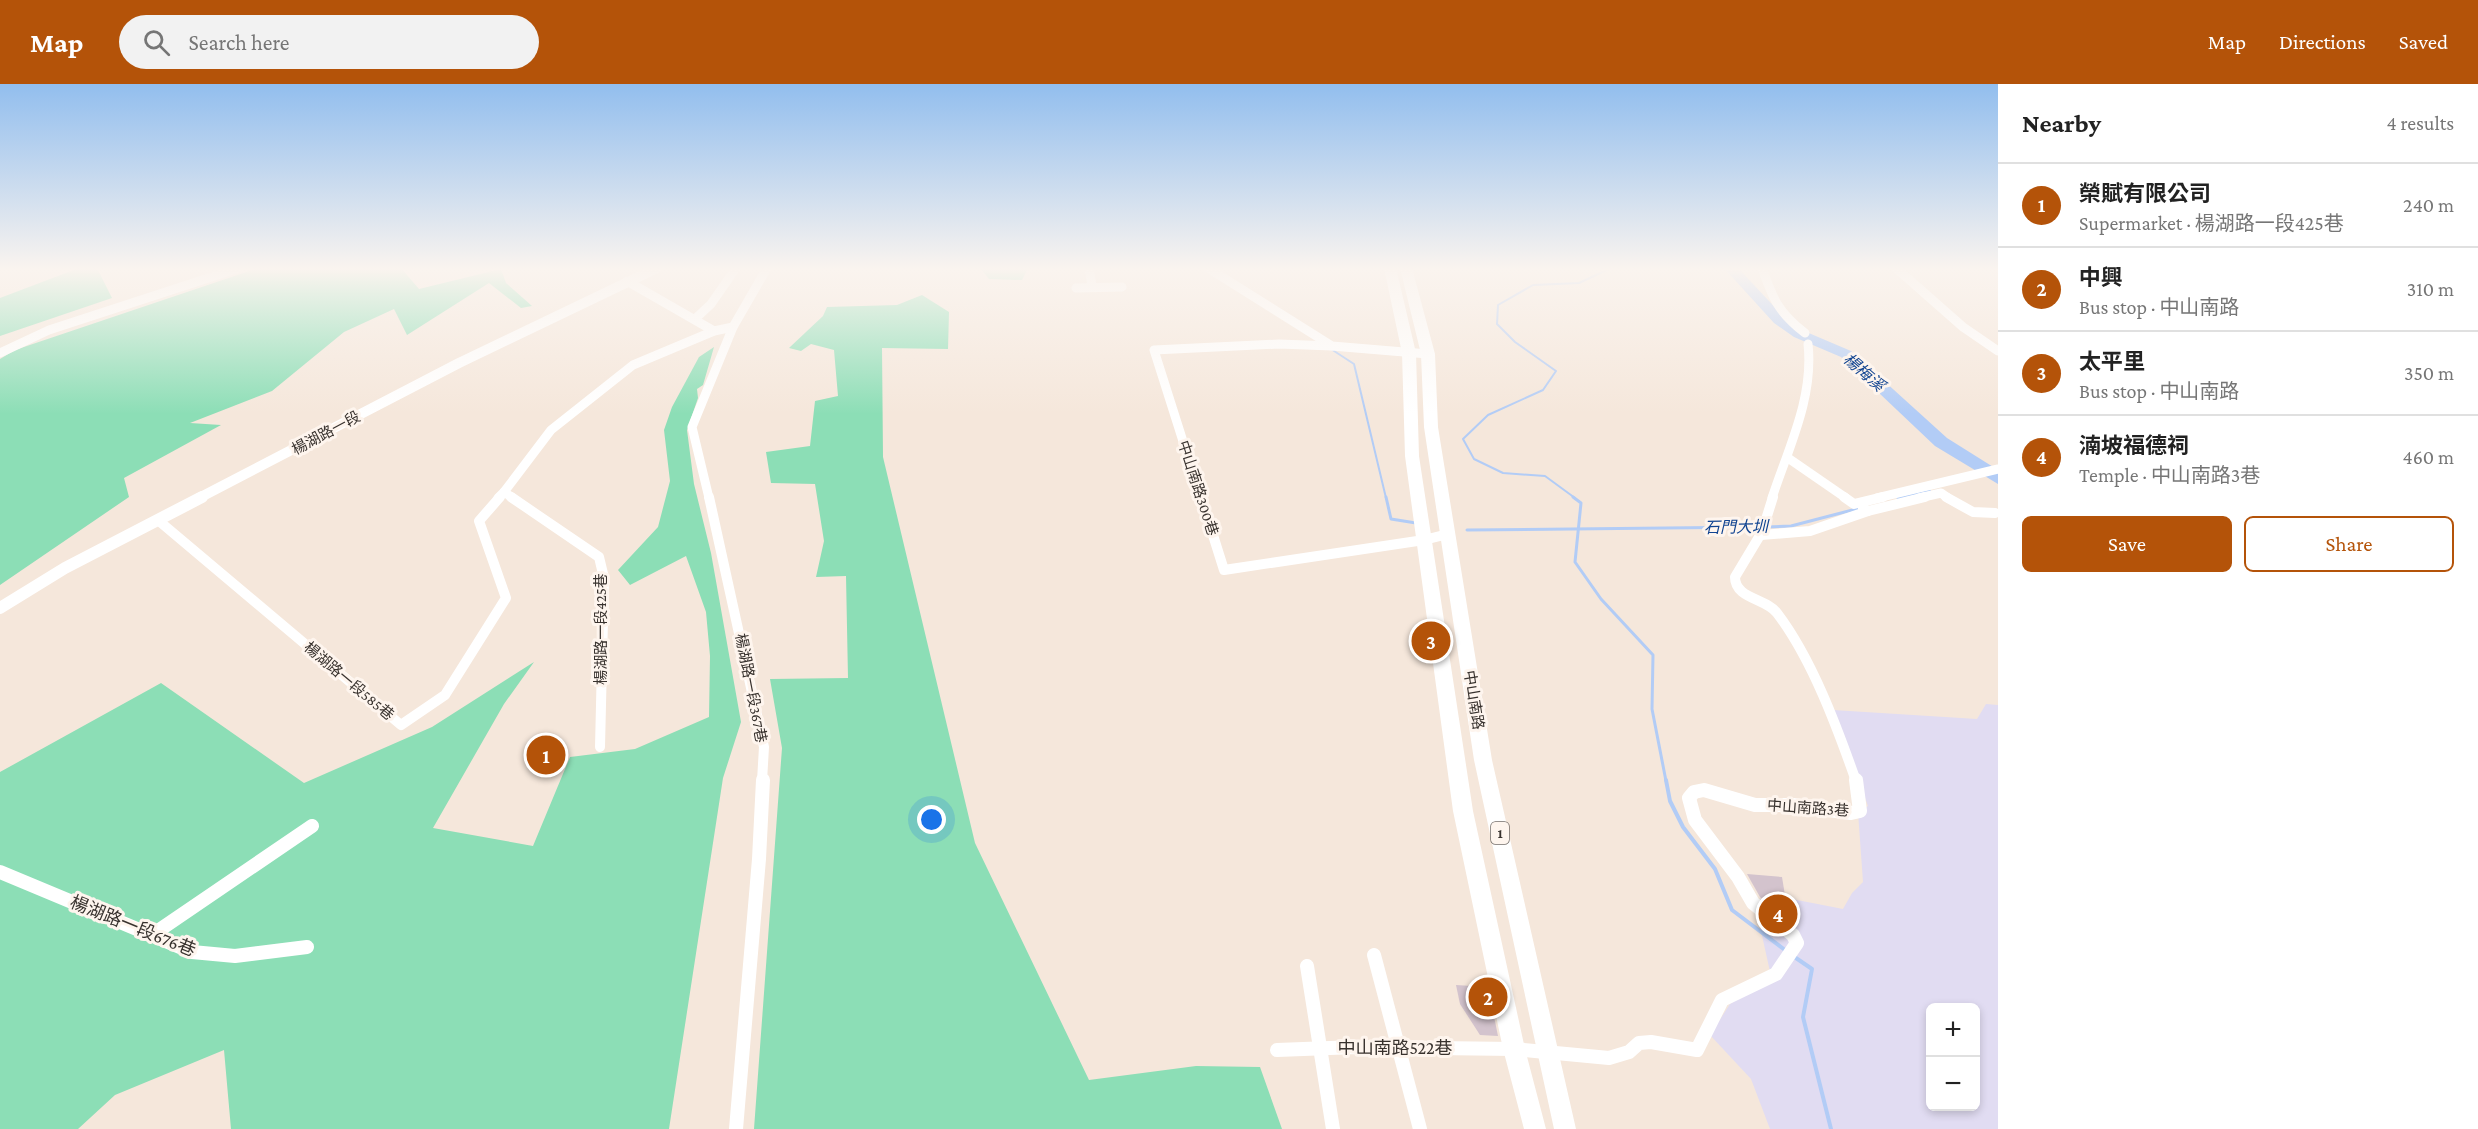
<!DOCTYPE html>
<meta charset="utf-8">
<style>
body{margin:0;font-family:"Crimson Pro","Noto Sans TC",serif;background:#f2f2f2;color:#222}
.controls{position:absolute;right:18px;bottom:18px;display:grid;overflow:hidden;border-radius:9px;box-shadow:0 3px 9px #0003}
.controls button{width:54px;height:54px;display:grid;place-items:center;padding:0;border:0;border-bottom:2px solid #e0e0e0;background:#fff;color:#222;font:30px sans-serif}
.you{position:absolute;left:932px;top:736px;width:21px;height:21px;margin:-15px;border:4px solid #fff;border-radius:50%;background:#1a73e8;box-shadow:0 0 0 9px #1a73e833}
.badge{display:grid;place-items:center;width:39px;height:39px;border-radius:50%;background:#b45309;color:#fff;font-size:20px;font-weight:700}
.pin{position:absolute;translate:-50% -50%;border:3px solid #fff;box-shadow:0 2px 6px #0006}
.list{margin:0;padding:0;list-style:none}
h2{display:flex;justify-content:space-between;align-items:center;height:78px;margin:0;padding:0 24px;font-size:26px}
h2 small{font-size:20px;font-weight:400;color:#767676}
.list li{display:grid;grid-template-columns:39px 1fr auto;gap:18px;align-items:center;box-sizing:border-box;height:84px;padding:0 24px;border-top:2px solid #e0e0e0}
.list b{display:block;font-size:22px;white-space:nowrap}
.list p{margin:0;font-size:20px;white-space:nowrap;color:#767676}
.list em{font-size:20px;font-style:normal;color:#767676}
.actions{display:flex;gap:12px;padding:18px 24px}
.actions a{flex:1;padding:14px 0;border:2px solid #b45309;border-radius:9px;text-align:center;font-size:21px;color:#b45309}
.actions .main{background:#b45309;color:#fff}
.icon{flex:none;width:33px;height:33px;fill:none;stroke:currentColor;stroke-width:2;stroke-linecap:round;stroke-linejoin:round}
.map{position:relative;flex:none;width:1998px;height:1045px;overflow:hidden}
header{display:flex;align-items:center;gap:36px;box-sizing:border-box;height:84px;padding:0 30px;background:#b45309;color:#fff}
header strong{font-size:28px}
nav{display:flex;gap:33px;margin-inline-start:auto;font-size:21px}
.search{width:420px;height:54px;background:#f2f2f2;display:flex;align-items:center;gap:15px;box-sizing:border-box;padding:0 21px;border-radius:33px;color:#767676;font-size:22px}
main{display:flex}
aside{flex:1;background:#fff}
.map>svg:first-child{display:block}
.industrial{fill:#e1dcf2;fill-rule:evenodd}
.green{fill:#8cdeb6}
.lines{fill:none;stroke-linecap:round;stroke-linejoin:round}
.stream-far2{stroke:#b2ccf6;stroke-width:2}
.stream-far1{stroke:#b2ccf6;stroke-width:3}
.stream{stroke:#b2ccf6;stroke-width:4}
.river{fill:#b2ccf6;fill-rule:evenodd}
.building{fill:#d3c3cd}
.minor-far2{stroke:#fff;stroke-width:9}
.minor-far1{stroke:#fff;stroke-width:10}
.minor{stroke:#fff;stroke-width:14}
.tertiary-far1{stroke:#fff;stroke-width:10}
.tertiary{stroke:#fff;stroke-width:12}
.primary{fill:#fff;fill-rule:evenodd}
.labels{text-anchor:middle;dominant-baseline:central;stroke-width:6;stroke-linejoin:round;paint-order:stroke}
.shield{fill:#fef5ee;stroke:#736c68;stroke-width:1.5}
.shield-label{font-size:14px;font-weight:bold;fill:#38322e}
.street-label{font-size:15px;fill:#38322e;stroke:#fef5ee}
.water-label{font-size:16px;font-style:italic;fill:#114491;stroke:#fef5ee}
.near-street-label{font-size:18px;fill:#38322e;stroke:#fef5ee}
</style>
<header>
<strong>Map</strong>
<div class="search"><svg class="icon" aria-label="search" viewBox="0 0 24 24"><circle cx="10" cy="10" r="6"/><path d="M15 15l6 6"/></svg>Search here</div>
<nav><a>Map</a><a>Directions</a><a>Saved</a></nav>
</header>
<main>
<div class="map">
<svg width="1998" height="1045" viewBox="0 0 1998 1045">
<rect width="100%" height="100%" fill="#f5e7db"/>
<path class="industrial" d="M 1986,620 L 1998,621 L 1998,1045 L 1770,1045 L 1751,995 L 1710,951 L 1730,920 L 1771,892 L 1755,820 L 1767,810 L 1843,825 L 1852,809 L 1863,798 L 1858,728 L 1868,722 L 1833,626 L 1977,635 ZM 1930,924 L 1976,924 L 1976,1022 L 1930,1022 Z"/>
<g class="green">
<path d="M 79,184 L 97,184 L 112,214 L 0,252 L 0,214 Z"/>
<path d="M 258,184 L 401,184 L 419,205 L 501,185 L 506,199 L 532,222 L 521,224 L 489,199 L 407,251 L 394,225 L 344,248 L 272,307 L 190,339 L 221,341 L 124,394 L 129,413 L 0,501 L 0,275 L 15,266 Z"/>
<path d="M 980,184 L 1028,184 L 1022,196 L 989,195 Z"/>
<path d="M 922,211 L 949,228 L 948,265 L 882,264 L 883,373 L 975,759 L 1089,996 L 1196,982 L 1260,983 L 1282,1045 L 754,1045 L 782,664 L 770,595 L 848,594 L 846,492 L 816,493 L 824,457 L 815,400 L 771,399 L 766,368 L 810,362 L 815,317 L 838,312 L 834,266 L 811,260 L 801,267 L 789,264 L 823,232 L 827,223 L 897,221 Z"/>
<path d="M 714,263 L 703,301 L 697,305 L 698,314 L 687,346 L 694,400 L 711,469 L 741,638 L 723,694 L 669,1045 L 231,1045 L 224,966 L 115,1011 L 78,1045 L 0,1045 L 0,688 L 161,599 L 304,699 L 432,643 L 534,578 L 504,620 L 433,744 L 533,762 L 570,673 L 635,665 L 709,633 L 710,572 L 706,528 L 686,472 L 630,501 L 618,486 L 658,443 L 670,397 L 664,346 L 672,323 L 699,273 Z"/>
</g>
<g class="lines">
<g class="stream-far2">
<path d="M 1331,265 L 1354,280 L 1386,414"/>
<path d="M 1575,414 L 1545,392 L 1503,389 L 1474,375 L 1463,355 L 1488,331 L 1543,306 L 1556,287 L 1515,258 L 1497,240 L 1498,221 L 1533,201 L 1579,199 L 1611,184"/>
<path d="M 1898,414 L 1930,406"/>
</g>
<g class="stream-far1">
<path d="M 1386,413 L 1391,435 L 1416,439"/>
<path d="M 1573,413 L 1581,419 L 1575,478 L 1601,515 L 1653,571 L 1652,625 L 1666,697"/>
<path d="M 1898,414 L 1902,413"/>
<path d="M 1767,443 L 1791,442 L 1860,424"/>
<path d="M 1467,446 L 1760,443"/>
</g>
<g class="stream">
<path d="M 1666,696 L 1670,717 L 1683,743 L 1715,785 L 1732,826 L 1785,866"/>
<path d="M 1793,872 L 1812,885 L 1803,933 L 1831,1045"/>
</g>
<path class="river" d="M 1724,184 L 1738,184 L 1784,233 L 1804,247 L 1851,267 L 1947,354 L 1998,386 L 1998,400 L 1935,362 L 1841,273 L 1794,253 L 1774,239 Z"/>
</g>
<g class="building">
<path d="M 1747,790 L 1782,793 L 1789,836 L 1760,813 Z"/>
<path d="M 1456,901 L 1488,903 L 1498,952 L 1480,951 L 1460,920 Z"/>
</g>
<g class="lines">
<g class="minor-far2">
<path d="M 1089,184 L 1092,202"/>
<path d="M 1208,184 L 1332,262 L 1428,270"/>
<path d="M 1762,184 C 1773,215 1778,228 1805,249"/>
<path d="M 1896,184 L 1963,243 L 1998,267"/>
<path d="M 627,197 L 714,247"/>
<path d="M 1076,204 L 1122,203"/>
<path d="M 696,234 L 711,220 L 736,184"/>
<path d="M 0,269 L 49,246 L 239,184"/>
<path d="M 1788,374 L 1846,414"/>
<path d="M 498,414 L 504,408"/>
<path d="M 513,414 L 504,408 L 551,346 L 633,281 L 714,247 L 733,243"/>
<path d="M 709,414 L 692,343 L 733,243 L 767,184"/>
<path d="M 1201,414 L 1154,266 L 1279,260 L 1332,262"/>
<path d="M 1772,414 C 1788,365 1814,314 1808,260"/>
<path d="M 1877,414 L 1998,385"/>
<path d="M 1919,414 L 1941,409 L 1948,414"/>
</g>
<g class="minor-far1">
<path d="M 511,413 L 599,473 L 604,494 L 600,663"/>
<path d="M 709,413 L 764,663 L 762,697"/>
<path d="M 1201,413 L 1224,486 L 1424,456 L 1448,450"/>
<path d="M 1773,413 L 1762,448 L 1735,493 C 1735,515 1766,514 1777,529 C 1812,575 1837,643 1856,697"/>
<path d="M 1844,413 L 1854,420 L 1883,413"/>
<path d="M 1946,413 L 1973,428 L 1995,429"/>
<path d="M 1868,427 L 1925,413"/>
<path d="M 159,437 L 401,641 L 445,611 L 506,514 L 479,437 L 500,413"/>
<path d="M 1761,451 L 1810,447 L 1868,427 L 1863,424"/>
</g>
<g class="minor">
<path d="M 0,788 L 192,868 L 235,872 L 307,863"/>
<path d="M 152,851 L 312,742"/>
<path d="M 1374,871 L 1420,1045"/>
<path d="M 1307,882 L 1333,1045"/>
<path d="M 1277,966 L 1356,963 L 1514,965 L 1609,974 L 1629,968 L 1639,959 L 1651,958 L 1697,966 L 1722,916 L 1776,890 L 1797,859 L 1793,851 L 1753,819 L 1738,793 L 1695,736 L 1689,714 L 1694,708 L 1704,706 L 1755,721 L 1793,721 L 1851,729 L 1860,727 L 1856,696"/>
<path d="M 736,1045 L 759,775 L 763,696"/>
</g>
<path class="tertiary-far1" d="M 199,414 L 459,279 L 657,184"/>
<path class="tertiary" d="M 0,524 L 65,484 L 202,413"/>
<g class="primary">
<path d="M 1384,184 L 1396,184 L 1416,269 L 1419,372 L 1473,727 L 1525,965 L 1546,1045 L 1524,1045 L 1503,965 L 1453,727 L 1405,372 L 1402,269 Z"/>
<path d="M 1400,184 L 1412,184 L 1435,270 L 1438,343 L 1492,676 L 1576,1045 L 1554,1045 L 1474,676 L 1424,343 L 1421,270 Z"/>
</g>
</g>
<linearGradient id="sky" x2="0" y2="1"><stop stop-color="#92beee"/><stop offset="0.56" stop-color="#faf4ef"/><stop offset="1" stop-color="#faf4ef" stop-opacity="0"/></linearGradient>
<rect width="1998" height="330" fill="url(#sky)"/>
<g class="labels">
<rect class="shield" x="1491" y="738" width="18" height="22" rx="4.5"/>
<g class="shield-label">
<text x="1500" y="749">1</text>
</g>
<g class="street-label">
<text transform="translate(326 349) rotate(-28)">楊湖路一段</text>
<text transform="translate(1198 404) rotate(72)">中山南路300巷</text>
<text transform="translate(601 545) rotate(-90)">楊湖路一段425巷</text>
<text transform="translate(349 597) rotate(40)">楊湖路一段585巷</text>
<text transform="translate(751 604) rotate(79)">楊湖路一段367巷</text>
<text transform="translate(1474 616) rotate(81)">中山南路</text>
<text transform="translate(1808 724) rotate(4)">中山南路3巷</text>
</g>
<g class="water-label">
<text transform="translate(1864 288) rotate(41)">楊梅溪</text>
<text transform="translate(1736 443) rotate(-1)">石門大圳</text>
</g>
<g class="near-street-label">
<text transform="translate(133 842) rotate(22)">楊湖路一段676巷</text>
<text x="1395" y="964">中山南路522巷</text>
</g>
</g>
</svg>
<div class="controls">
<button>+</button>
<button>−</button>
</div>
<div class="you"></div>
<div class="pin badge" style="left:546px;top:671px">1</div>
<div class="pin badge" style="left:1488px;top:913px">2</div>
<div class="pin badge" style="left:1431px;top:557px">3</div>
<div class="pin badge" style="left:1778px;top:830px">4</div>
</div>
<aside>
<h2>Nearby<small>4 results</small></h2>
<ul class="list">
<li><span class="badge">1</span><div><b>榮賦有限公司</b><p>Supermarket · 楊湖路一段425巷</p></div><em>240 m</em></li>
<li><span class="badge">2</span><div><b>中興</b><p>Bus stop · 中山南路</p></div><em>310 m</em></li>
<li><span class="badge">3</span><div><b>太平里</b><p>Bus stop · 中山南路</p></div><em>350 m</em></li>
<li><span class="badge">4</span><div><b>湳坡福德祠</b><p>Temple · 中山南路3巷</p></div><em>460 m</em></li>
</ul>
<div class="actions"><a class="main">Save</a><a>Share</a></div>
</aside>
</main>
